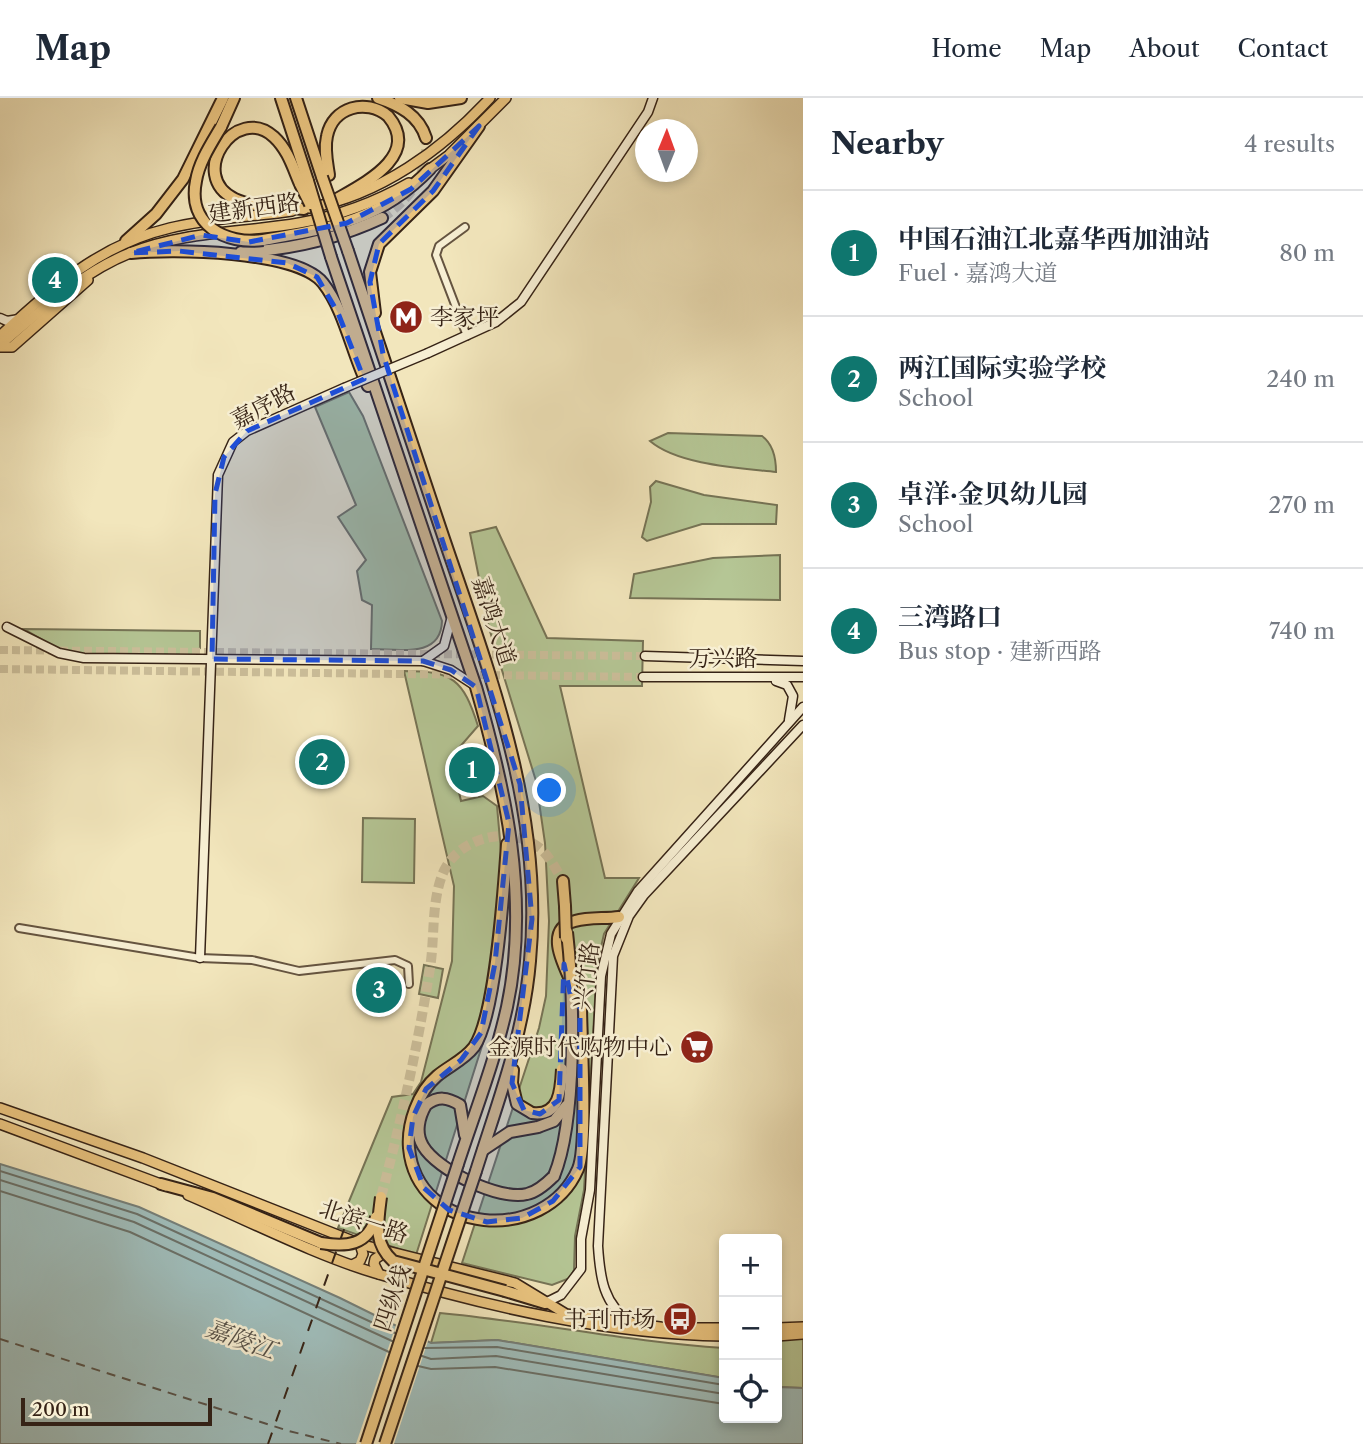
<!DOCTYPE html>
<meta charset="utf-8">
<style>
body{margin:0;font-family:"Libre Caslon Text","Noto Serif SC",serif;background:#f6f6f7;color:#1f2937}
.controls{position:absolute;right:21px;bottom:21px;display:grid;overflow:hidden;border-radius:7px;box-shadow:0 4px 10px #0003}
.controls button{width:63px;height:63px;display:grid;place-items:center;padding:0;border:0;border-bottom:2px solid #e0e1e3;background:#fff;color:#1f2937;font:35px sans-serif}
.compass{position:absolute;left:635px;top:21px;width:63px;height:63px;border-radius:50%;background:#fff;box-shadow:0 4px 10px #0003;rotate:1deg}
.scale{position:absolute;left:21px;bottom:18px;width:191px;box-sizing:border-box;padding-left:7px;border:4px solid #362316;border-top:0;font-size:19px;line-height:24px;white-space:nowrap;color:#362316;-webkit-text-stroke:5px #f7efd3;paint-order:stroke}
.you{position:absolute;left:550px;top:693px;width:24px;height:24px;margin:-18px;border:5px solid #fff;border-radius:50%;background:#1a73e8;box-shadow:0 0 0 10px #1a73e833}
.badge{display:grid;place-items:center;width:46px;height:46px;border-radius:50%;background:#0f766e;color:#fff;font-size:23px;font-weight:700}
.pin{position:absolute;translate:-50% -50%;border:4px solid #fff;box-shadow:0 2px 7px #0006}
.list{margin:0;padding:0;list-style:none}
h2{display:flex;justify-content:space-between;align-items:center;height:91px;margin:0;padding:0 28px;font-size:30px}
h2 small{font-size:23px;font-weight:400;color:#747a83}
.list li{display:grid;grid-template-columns:46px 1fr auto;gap:21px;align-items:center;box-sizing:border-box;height:126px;padding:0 28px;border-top:2px solid #e0e1e3}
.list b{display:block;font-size:26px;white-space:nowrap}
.list p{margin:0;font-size:23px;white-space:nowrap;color:#747a83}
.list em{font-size:23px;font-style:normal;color:#747a83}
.icon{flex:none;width:38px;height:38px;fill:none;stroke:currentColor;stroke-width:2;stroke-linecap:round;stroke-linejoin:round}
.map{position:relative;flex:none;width:803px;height:1346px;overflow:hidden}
header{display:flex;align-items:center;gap:42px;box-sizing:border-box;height:98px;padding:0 35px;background:#fff;border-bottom:2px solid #e0e1e3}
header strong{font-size:33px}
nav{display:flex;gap:38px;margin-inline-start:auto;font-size:24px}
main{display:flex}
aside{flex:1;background:#fff}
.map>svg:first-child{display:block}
.green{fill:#b5c695;stroke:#767456;stroke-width:2}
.water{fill:#9fbdbb;stroke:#757f79;stroke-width:2}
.pier{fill:#f2e6bc}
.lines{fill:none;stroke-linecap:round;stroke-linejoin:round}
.shore{stroke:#6a7068;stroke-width:2}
.ferry{stroke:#565148;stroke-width:2;stroke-dasharray:9 7;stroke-linecap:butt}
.secondary-tunnel{stroke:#ccbf9b;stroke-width:8;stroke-dasharray:8 4;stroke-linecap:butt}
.highway-tunnel{stroke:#ccbf9b;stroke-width:10;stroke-dasharray:10 5;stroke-linecap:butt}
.street-casing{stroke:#655440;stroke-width:10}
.secondary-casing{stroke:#362316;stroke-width:11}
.primary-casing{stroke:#362316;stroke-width:12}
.highway-casing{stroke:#362316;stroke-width:14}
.street{stroke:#f7efd3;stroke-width:6}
.secondary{stroke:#f7efd3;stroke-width:8}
.primary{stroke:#e9c37e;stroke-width:9}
.highway{stroke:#e9c37e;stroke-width:10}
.rail{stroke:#362316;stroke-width:2;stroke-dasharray:12 12;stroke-linecap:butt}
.secondary-bridge-casing{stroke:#362316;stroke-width:11;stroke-linecap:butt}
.highway-bridge-casing{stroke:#362316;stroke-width:14;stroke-linecap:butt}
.secondary-bridge{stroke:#f7efd3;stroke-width:8}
.highway-bridge{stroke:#e9c37e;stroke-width:10}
.marked{fill:#1d4ed8;fill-opacity:0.2;stroke:#1d4ed8;stroke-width:5;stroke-dasharray:14 9;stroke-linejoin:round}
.labels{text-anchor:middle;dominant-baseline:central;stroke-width:5;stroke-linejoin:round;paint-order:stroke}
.street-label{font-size:23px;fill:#362316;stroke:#f7efd3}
.poi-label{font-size:23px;fill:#362316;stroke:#f7efd3;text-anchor:end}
.water-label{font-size:24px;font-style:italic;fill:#565148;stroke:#f7efd3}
</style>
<header>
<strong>Map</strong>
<nav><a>Home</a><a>Map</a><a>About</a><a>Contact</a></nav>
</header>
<main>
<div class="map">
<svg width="803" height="1346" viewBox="0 0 803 1346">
<rect width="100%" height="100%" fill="#f2e6bc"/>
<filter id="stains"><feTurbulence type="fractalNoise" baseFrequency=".00286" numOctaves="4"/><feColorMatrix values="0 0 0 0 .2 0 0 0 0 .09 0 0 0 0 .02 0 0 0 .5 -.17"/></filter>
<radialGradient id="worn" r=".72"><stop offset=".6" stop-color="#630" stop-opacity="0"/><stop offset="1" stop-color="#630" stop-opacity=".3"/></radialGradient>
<g class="green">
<path d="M 349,294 L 363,318 L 442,523 C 441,561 398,551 371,551 L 372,507 L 362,502 L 357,473 L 366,462 L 338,419 L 356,407 L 315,309 Z"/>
<path d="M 668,335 L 762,338 C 773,346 776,361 776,374 C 740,370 678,367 650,343 Z"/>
<path d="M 656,383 L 704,397 L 777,407 L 776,426 L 702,426 L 647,443 L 642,439 L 651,404 L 650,389 Z"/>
<path d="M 496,429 L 547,540 L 643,543 L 642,588 L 560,588 L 605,780 L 639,780 L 604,836 L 597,867 L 584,1092 L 575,1138 L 574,1172 L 570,1180 L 552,1187 L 462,1165 L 539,930 L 546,898 L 549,823 L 545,745 L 536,683 L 489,530 L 470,435 Z"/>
<path d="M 780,457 L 780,502 L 630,500 L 634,476 L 713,460 Z"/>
<path d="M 24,531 L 200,533 L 200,550 L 193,557 L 83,556 L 58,551 Z"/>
<path d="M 404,573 C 453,573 463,581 478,628 L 451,659 L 461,703 L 483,698 L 497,708 L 502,765 L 487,932 L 416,1157 L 338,1130 L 392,999 L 413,996 L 421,984 L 452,863 L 454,788 Z"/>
<path d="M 363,720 L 415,721 L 414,785 L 362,784 Z"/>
<path d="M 424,867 L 443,871 L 438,900 L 419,896 Z"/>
<path d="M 440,1215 C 536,1224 629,1244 724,1250 L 724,1280 L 497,1242 L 431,1245 Z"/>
<path d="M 803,1240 L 803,1290 L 777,1289 L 777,1241 Z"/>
</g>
<path class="water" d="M 0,1066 L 139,1109 L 340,1200 L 431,1245 L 497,1242 L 724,1280 L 724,1320 L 777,1320 L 777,1289 L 803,1290 L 803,1346 L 0,1346 Z"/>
<path class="pier" d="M 397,1224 L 429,1240 L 394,1346 L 356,1346 Z"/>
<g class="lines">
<g class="shore">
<path d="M 0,1073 L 137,1116 L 395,1235"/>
<path d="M 0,1082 L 134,1124 L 392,1243"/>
<path d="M 0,1093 L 130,1134 L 389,1254"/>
<path d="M 425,1250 L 497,1249 L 724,1287"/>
<path d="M 422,1258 L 431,1261 L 496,1258 L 724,1296"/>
<path d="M 418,1268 L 431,1271 L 495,1269 L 724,1306"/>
</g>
<path class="ferry" d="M 0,1241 L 289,1333 L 341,1346"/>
<g class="secondary-tunnel">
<path d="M 0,552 L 645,558"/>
<path d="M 0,571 L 643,579"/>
</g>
<g class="highway-tunnel">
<path d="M 382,120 C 411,100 429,76 426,40"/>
<path d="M 381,1099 C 401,1024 418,947 430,870 C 435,839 431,804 443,775 C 458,738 513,726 542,752 C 551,761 557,773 563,783"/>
</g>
<g class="street-casing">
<g id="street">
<path d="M 465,129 L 439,148 L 436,157 L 467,238"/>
<path d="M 19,830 L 200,860 L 252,862 L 299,873 L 395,862 L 408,868 L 409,886"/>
</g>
</g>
<g class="secondary-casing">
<g id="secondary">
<path d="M 0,220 L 7,223 L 19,221"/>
<path d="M 428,255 L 496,224 L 521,204 L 648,14 L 653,0"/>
<path d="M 7,529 L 59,555 L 84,560 L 423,563 L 451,572 L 474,587"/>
<path d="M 645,558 L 803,563"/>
<path d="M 423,563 L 444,548 L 451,522"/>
<path d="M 643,579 L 803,579"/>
<path d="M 776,583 L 787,587 L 793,598 L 789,622"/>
<path d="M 200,860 L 218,377 L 233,344 L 247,333 L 344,290"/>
<path d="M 545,1205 L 561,1197 L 581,1171 L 581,1141 L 590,1092 L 601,878 L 611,836 L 638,793 L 803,609"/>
<path d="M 632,1225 C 603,1207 600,1179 598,1148 L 613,858 L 629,818 L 644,797 L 803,627"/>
</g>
</g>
<g class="primary-casing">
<g id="primary">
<path d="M 426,74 L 449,57 L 506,0"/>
<path d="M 309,110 C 380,97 442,52 490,0"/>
<path d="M 0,238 C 50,191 101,146 170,130 C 210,120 251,119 292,113"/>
<path d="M 0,247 C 41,213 80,175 130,155 C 184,133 242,135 299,125 C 338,118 374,105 409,85"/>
<path d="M 0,249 L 12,249 L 88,182"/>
<path d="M 0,1010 L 143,1060 L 363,1147 L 515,1185 L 566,1216 L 667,1230 L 724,1230"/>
<path d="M 0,1026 L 166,1088"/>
<path d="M 188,1097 C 247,1122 315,1157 375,1175 C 488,1209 606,1236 724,1238"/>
<path d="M 352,1167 L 360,1163 L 363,1156 L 360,1146"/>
<path d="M 379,1176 L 374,1166 L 375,1161 L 387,1153"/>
<path d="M 777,1230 L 803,1229"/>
<path d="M 777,1238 L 803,1236"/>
</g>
</g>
<g class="highway-casing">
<g id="highway">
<path d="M 281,0 L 308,83"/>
<path d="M 296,0 L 322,79"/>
<path d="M 378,0 C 399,7 419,17 426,40"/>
<path d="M 400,0 L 428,5 L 461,0"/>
<path d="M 221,29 L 234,0"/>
<path d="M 329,77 C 327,64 324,51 327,38 C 333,9 366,0 388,18 C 423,60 358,88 330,105"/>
<path d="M 300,86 C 293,70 288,52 274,39 C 236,4 186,78 235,101 C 255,110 282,109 304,111"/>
<path d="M 263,142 C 331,130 380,123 430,71"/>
<path d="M 126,143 L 156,116 L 183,81 L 223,0"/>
<path d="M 348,153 C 378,242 407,331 437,420 C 485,564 545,708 530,863 C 524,936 498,1003 476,1073"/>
<path d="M 241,154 C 290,152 339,140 382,120"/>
<path d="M 131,155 C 171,151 297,152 323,185 C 345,213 352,256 368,288"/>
<path d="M 331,159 L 476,589 C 506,693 530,801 507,909 C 495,963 475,1014 458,1066"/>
<path d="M 375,215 L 370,174 L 379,146 L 433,93 L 479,28"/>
<path d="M 507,746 C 504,788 496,918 474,949 C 464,962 449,968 437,978 C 418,994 407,1026 409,1050 C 417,1138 545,1147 578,1071 C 588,1048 581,939 581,907 C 575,884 536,833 575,823 C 589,819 605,821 619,819"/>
<path d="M 563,783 L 565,808"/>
<path d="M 513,972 L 512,985 L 517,1006 L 532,1015"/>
<path d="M 465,1037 L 460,1007 C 447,999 438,998 426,1007 C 419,1019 415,1035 423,1048 C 437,1072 499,1103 527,1096 C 537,1094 546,1086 554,1078"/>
<path d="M 483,1052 L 510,1034 L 538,1029"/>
<path d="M 161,1086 L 213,1100 L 321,1145"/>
<path d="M 505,1193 L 545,1205"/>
</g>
</g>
<use href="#street" class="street"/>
<use href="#secondary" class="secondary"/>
<use href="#primary" class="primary"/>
<use href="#highway" class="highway"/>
<path class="rail" d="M 268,1346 L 348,1120"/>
<g class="secondary-bridge-casing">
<path id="secondary-bridge" d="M 344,290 L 428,255"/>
</g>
<g class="highway-bridge-casing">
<g id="highway-bridge">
<path d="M 221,29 C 211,46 199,64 196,83 C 187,127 226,147 263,142"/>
<path d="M 322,79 L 348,153"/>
<path d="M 308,83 L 331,159"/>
<path d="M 300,86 L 310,106"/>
<path d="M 565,808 L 566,840"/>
<path d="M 532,1015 C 560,1019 561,991 562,971"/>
<path d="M 538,1029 L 554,1023 L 566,1008"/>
<path d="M 554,1078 C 577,1022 574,895 567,834"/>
<path d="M 381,1099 C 378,1124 373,1145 393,1163 L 505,1193"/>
<path d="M 321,1145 C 346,1149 368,1148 376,1119"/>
<path d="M 366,1346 L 458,1066"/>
<path d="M 385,1346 L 476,1073"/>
</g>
</g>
<use href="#secondary-bridge" class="secondary-bridge"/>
<use href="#highway-bridge" class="highway-bridge"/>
</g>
<path class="marked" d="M 479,28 L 433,93 L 379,146 L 370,184 L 383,256 L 520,686 L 532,821 L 512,985 L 524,1012 L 540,1016 L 559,1002 L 564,866 L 571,900 L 580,901 L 580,1069 L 553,1103 L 522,1120 L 487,1124 L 449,1112 L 424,1090 L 409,1050 L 413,1019 L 426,991 L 461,962 L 481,935 L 495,865 L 509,725 L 476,589 L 451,572 L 423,563 L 212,561 L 215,396 L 224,359 L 247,333 L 364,281 L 338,215 L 317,179 L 287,165 L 179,153 L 131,155 L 201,137 L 249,144 L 347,125 L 411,91 Z"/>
<defs>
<g id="metro-disc" transform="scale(1.75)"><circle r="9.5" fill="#8f2418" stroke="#f7efd3"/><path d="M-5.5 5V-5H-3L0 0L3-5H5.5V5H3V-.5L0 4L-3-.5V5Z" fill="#fff"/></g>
<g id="supermarket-disc" transform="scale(1.75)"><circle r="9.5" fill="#8f2418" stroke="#f7efd3"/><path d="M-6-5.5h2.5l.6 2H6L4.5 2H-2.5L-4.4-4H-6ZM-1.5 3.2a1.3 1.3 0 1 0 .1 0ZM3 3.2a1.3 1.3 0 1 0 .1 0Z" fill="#fff"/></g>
<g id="bus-disc" transform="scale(1.75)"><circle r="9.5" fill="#8f2418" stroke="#f7efd3"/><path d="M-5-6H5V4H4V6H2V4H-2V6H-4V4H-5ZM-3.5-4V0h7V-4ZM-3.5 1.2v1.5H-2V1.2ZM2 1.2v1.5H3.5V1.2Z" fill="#fff"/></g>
</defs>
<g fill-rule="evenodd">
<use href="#metro-disc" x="406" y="219"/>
<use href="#supermarket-disc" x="697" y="949"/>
<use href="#bus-disc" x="680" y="1221"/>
</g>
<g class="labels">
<g class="street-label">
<text transform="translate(254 110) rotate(-8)">建新西路</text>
<text transform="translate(263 308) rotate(-28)">嘉序路</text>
<text transform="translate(494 523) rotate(72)">嘉鸿大道</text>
<text x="723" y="560">万兴路</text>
<text transform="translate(586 878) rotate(-82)">兴竹路</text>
<text transform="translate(364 1123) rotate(18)">北滨一路</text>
<text transform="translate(392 1200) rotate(-72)">四纵线</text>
</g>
<g class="poi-label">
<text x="430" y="219" text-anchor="start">李家坪</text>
<text x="672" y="949">金源时代购物中心</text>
<text x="656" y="1221">书刊市场</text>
</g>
<g class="water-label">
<text transform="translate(241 1241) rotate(20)">嘉陵江</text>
</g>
</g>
<rect width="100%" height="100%" filter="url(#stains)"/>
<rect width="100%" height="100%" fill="url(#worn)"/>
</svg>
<div class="controls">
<button>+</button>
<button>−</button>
<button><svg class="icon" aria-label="locate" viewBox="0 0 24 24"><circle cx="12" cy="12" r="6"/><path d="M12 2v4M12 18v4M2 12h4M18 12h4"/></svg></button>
</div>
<svg class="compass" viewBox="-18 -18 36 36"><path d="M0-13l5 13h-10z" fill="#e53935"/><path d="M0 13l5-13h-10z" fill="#747a83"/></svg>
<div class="scale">200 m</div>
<div class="you"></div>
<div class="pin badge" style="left:472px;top:672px">1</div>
<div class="pin badge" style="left:322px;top:664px">2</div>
<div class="pin badge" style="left:379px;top:892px">3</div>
<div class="pin badge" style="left:55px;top:182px">4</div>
</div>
<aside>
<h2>Nearby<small>4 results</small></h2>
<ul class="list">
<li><span class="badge">1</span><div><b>中国石油江北嘉华西加油站</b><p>Fuel · 嘉鸿大道</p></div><em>80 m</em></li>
<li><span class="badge">2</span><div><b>两江国际实验学校</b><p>School</p></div><em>240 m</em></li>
<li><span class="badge">3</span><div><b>卓洋·金贝幼儿园</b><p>School</p></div><em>270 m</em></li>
<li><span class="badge">4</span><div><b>三湾路口</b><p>Bus stop · 建新西路</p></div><em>740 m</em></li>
</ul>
</aside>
</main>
